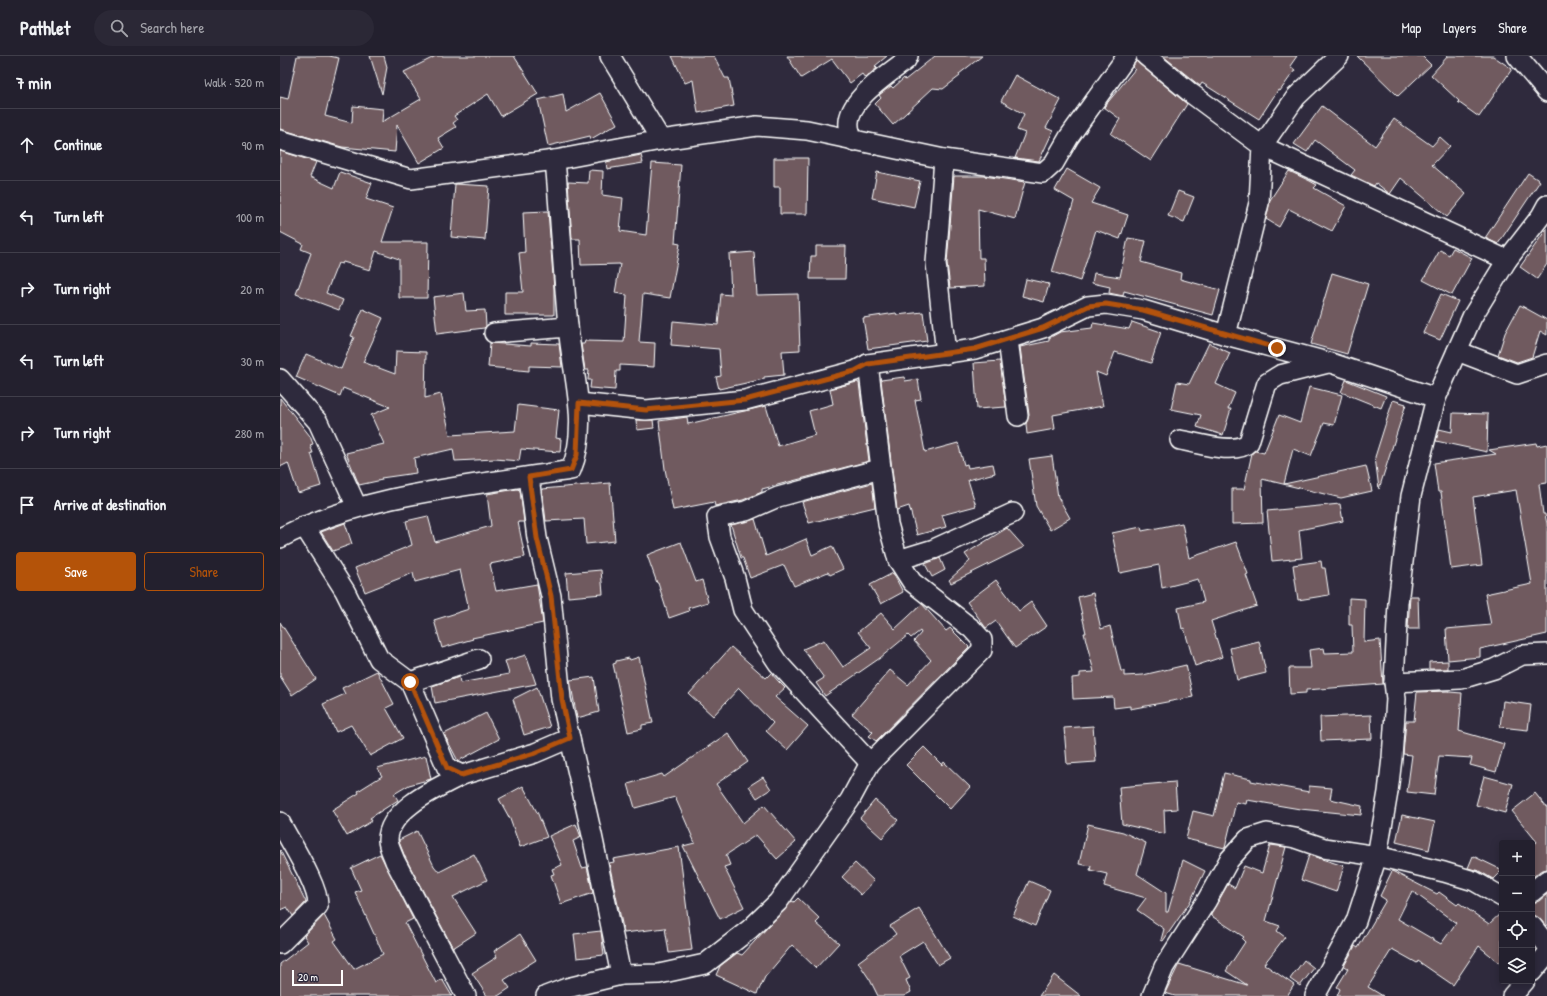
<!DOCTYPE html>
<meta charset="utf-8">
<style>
body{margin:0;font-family:"Patrick Hand",sans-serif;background:#2b2836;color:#f1f3f6}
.controls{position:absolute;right:12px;bottom:12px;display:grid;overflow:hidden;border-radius:4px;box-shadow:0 2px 10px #0003}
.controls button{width:36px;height:36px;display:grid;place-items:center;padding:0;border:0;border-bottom:1px solid #403e4a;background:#23202e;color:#f1f3f6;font:20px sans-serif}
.scale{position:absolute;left:12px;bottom:10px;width:51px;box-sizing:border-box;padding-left:4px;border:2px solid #fff;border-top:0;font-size:11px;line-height:14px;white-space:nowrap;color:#fff;-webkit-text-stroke:3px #2f2a3d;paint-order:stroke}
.stop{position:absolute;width:12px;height:12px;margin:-9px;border:3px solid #b45309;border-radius:50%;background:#fff}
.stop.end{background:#b45309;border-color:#fff;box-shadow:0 1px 4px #0008}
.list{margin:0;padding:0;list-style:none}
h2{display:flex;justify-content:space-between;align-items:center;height:52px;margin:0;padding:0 16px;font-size:17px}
h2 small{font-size:13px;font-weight:400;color:#a3a3aa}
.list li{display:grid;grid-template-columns:26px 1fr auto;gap:12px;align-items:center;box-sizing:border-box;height:72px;padding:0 16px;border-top:1px solid #403e4a}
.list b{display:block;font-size:15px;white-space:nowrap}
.list em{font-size:13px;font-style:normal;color:#a3a3aa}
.actions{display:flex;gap:8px;padding:12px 16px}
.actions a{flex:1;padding:9px 0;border:1px solid #b45309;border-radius:4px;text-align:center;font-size:14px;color:#b45309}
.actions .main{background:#b45309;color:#fff}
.icon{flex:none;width:22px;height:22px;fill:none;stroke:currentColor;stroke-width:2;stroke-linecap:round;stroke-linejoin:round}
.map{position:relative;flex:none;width:1267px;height:940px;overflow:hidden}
header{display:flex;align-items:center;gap:24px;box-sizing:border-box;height:56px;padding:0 20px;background:#23202e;border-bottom:1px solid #403e4a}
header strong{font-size:19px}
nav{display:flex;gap:22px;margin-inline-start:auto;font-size:14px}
.search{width:280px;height:36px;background:#2b2836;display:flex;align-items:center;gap:10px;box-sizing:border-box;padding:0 14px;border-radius:22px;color:#a3a3aa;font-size:15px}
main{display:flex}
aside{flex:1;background:#23202e}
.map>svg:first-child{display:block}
.building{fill:#705a5f;stroke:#fff;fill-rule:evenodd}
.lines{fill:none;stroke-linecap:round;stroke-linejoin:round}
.minor-casing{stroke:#fff;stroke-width:22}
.minor{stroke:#2f2a3d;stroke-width:19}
.route{stroke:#b45309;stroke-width:5}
</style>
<header>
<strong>Pathlet</strong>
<div class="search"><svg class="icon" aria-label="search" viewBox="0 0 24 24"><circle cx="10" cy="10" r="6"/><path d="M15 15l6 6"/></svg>Search here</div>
<nav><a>Map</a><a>Layers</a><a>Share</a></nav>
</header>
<main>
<aside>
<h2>7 min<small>Walk · 520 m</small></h2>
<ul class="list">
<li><svg class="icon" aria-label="ahead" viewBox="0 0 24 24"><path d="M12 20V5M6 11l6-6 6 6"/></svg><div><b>Continue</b></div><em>90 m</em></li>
<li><svg class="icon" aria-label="left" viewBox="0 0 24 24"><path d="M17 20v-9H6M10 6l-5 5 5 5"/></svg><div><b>Turn left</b></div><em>100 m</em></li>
<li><svg class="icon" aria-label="right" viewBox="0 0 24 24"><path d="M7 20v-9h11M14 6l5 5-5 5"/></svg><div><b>Turn right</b></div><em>20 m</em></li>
<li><svg class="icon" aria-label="left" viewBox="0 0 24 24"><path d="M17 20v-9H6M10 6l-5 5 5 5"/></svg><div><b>Turn left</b></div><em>30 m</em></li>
<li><svg class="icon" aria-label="right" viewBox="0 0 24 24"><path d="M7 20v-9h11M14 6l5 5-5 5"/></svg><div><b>Turn right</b></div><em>280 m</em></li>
<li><svg class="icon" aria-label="arrive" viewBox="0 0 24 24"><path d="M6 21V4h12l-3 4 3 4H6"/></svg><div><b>Arrive at destination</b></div></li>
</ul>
<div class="actions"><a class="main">Save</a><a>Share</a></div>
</aside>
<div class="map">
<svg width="1267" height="940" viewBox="0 0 1267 940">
<rect width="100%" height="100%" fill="#2f2a3d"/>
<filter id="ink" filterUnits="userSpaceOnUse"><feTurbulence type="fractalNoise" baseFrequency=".025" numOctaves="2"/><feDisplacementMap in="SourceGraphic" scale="8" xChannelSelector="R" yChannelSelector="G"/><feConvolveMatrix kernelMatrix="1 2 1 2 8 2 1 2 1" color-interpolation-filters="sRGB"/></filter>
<g filter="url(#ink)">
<g class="building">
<path d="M 17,0 L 49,0 L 59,2 L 45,60 L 72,67 L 73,50 L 103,53 L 102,66 L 141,43 L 124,16 L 156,0 L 234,0 L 258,38 L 221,60 L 208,38 L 174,60 L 177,64 L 173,67 L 176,71 L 158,82 L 164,92 L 139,107 L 117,69 L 115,96 L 62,91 L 0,73 L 0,41 L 8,43 Z"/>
<path d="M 90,0 L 104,0 L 107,11 L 102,38 Z"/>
<path d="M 392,0 L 434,0 L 445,22 L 449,22 L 454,50 L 418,57 L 413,24 L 405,27 Z"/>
<path d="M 507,0 L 607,0 L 595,10 L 597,12 L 585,22 L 582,18 L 570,27 L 552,3 L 521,22 Z"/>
<path d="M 655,0 L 702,0 L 679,18 L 680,20 L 663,33 L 653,32 L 613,69 L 595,48 L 601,42 L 599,39 L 611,30 L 613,32 L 624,22 L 625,24 Z"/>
<path d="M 883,0 L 1017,0 L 1010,10 L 1015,14 L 1000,35 L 998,34 L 979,63 L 922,27 L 920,30 Z"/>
<path d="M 1077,0 L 1142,0 L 1151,9 L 1118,40 Z"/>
<path d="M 1168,0 L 1213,0 L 1232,13 L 1199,61 L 1178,46 L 1179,45 L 1151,19 Z"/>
<path d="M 856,5 L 907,48 L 871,105 L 831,78 L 840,63 L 824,51 L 855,13 L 852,11 Z"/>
<path d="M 735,19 L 781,44 L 766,72 L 773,75 L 759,105 L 735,102 L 745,77 L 737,74 L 744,58 L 721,45 Z"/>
<path d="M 320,37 L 337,68 L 311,83 L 310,80 L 268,90 L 258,44 L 283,38 L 286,56 Z"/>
<path d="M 1042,50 L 1095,90 L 1114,63 L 1152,90 L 1160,81 L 1170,90 L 1152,109 L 1186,138 L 1167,161 L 1121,122 L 1110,138 L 1096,127 L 1094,130 L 1071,119 L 1075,114 L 1035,84 L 1027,96 L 1014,88 Z"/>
<path d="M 0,95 L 36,106 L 30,121 L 54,132 L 60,116 L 92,127 L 86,143 L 113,152 L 102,186 L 148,186 L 147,242 L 119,242 L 119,203 L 96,195 L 90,214 L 63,206 L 62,208 L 58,207 L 46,237 L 63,244 L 59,254 L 16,238 L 31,197 L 21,193 L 23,188 L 0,176 Z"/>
<path d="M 361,99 L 363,107 L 327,113 L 326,106 Z"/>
<path d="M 494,102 L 528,102 L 527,158 L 500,158 L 500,131 L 494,131 Z"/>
<path d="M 372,107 L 401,109 L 395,187 L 400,188 L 390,242 L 363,238 L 359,286 L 375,287 L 374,311 L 340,309 L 340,315 L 336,315 L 335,334 L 310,332 L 311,324 L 308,324 L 309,314 L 305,314 L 301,288 L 304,288 L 305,285 L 344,286 L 347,239 L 335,237 L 340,208 L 301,209 L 300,183 L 292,183 L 288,126 L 308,127 L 309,114 L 323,115 L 322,139 L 343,142 L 340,175 L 366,179 Z"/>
<path d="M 787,113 L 820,132 L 811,147 L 848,159 L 840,183 L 816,174 L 800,225 L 772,216 L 794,145 L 775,134 Z"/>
<path d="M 1009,115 L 1030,125 L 1037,129 L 1034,132 L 1066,150 L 1052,175 L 1009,153 L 999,171 L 986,163 L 990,144 Z"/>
<path d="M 597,116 L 640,125 L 634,151 L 592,142 Z"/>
<path d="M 1248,117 L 1260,125 L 1218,188 L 1205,182 Z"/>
<path d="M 674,120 L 704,120 L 745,126 L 735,163 L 698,153 L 699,202 L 704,202 L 705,230 L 670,232 L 667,207 Z"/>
<path d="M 175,128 L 209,130 L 205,184 L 171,181 Z"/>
<path d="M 898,135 L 914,141 L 904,166 L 888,160 Z"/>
<path d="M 268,155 L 274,233 L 274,259 L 225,259 L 225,236 L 243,236 L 239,197 L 245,196 L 243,156 Z"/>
<path d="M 1267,172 L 1267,208 L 1257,223 L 1240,211 Z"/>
<path d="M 848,182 L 866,185 L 861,206 L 901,217 L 900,223 L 940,234 L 933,259 L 844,235 L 843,240 L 829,237 L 830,231 L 812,227 L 814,217 L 840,221 Z"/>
<path d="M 536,190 L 566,190 L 565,223 L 530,223 L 531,200 L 536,200 Z"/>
<path d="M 1173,192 L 1192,202 L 1172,239 L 1143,224 L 1160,194 L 1169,199 Z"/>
<path d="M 474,196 L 477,239 L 518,238 L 520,294 L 502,295 L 504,319 L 484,321 L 484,323 L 439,333 L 436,321 L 441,320 L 439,293 L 391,289 L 393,265 L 438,269 L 441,238 L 451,239 L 449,198 Z"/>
<path d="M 1052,217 L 1088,228 L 1067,298 L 1031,288 Z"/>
<path d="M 746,223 L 769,228 L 764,246 L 742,240 Z"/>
<path d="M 184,237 L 186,255 L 205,254 L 206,270 L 204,272 L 157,278 L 153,241 Z"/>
<path d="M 1161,238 L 1178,245 L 1160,284 L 1143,277 Z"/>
<path d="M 1240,249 L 1267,264 L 1267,279 L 1260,275 L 1252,301 L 1237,306 L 1218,299 L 1225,277 Z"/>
<path d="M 83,253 L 103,262 L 83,306 L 115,318 L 116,295 L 146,296 L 145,342 L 161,338 L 170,379 L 235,375 L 238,349 L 279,354 L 276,382 L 281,383 L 280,396 L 241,393 L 239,405 L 215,403 L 175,405 L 173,393 L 134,402 L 136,417 L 101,422 L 102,424 L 79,429 L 66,397 L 104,388 L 91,359 L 110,351 L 63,332 L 60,340 L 16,321 L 26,298 L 61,313 L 74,281 L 71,280 Z"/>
<path d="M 643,256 L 647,285 L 588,293 L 583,262 L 616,257 L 617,259 Z"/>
<path d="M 852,266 L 881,276 L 871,307 L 835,296 L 826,320 L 816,316 L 823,350 L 773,359 L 775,373 L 747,378 L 746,368 L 749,359 L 740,291 L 769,285 L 769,282 L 780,276 L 812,272 L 813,267 L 849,273 Z"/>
<path d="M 210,287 L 251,290 L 251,287 L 279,288 L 282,311 L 249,310 L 249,315 L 208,311 Z"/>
<path d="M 929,287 L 950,297 L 936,328 L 955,337 L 948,353 L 951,353 L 943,379 L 917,371 L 921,359 L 891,353 L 897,326 L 909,328 Z"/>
<path d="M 720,305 L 726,351 L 697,353 L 694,307 Z"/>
<path d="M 624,321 L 625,325 L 638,323 L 641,343 L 635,344 L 645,396 L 678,387 L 684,409 L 687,408 L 688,412 L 713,408 L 715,417 L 688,424 L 696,450 L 662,459 L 666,471 L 637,479 L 629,450 L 617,454 L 601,324 Z"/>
<path d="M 1066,324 L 1106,340 L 1101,352 L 1061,336 Z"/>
<path d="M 577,326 L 579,327 L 589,405 L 482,433 L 482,436 L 463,444 L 435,450 L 434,446 L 393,454 L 385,413 L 379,365 L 407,361 L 408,368 L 486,350 L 498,390 L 535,379 L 529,355 L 553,348 L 550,333 Z"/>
<path d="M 1029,331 L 1062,339 L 1054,369 L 1044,367 L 1031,400 L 1013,393 L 1004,428 L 1086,410 L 1092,435 L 1061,442 L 982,423 L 983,467 L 952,468 L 952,433 L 964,433 L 972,397 L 975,395 L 984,397 L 999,359 L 1020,367 Z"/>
<path d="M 0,342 L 30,380 L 33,388 L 30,389 L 33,397 L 31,397 L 41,430 L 18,437 L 8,407 L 0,411 Z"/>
<path d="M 1113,344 L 1126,348 L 1099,433 L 1095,401 Z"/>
<path d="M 1173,357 L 1208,358 L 1207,396 L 1156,385 L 1159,373 L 1172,376 Z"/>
<path d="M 356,364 L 373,364 L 374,372 L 357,374 Z"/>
<path d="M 1256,387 L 1257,390 L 1267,388 L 1267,427 L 1259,428 L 1263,458 L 1265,458 L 1267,468 L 1267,578 L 1200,593 L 1200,601 L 1168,604 L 1166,573 L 1211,569 L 1205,538 L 1252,528 L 1236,434 L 1193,441 L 1202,509 L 1171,513 L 1161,436 L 1158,436 L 1154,407 L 1216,398 L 1209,394 Z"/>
<path d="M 772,400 L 778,441 L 790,462 L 770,474 L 756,450 L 749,403 Z"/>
<path d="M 330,427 L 335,485 L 306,488 L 304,463 L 266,465 L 262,433 Z"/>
<path d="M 592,427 L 595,451 L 529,467 L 522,446 Z"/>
<path d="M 237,433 L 240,434 L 244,466 L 238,466 L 245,501 L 210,508 L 216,535 L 257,528 L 263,567 L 192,582 L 193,583 L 162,592 L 154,564 L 189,553 L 180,514 L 135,526 L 133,517 L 85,536 L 75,512 L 132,489 L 126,465 L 148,460 L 155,486 L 211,470 L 207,438 Z"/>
<path d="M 1060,448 L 1063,465 L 1019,474 L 1022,502 L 992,505 L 987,455 Z"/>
<path d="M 475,463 L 486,500 L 526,483 L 532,499 L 552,490 L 563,513 L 550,519 L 548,516 L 514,530 L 504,509 L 470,522 L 463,502 L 461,502 L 451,469 Z"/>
<path d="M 65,467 L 72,488 L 53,495 L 41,476 Z"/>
<path d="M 902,467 L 909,502 L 956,486 L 968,518 L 966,519 L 977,550 L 931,565 L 942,601 L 915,610 L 904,572 L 902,573 L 898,552 L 924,546 L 918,523 L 882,532 L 879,509 L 840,517 L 832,477 L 861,471 L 862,475 Z"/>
<path d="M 727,472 L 744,491 L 671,527 L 669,524 L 690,505 L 685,498 Z"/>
<path d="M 401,486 L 416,526 L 422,524 L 428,546 L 408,552 L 409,555 L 389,562 L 378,527 L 377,527 L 367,499 Z"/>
<path d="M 660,502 L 665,514 L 652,521 L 645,508 Z"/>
<path d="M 1041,505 L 1042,512 L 1045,512 L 1049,539 L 1018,544 L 1013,509 Z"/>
<path d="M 321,514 L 323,538 L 288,541 L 286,517 Z"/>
<path d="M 613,517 L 623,536 L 601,548 L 590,529 Z"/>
<path d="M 716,524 L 739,555 L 751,546 L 767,570 L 735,592 L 716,565 L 706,572 L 687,546 Z"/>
<path d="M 813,537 L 821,573 L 830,570 L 841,615 L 844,615 L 844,620 L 863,619 L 906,609 L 913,641 L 850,653 L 850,650 L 834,652 L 833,641 L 793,643 L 792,622 L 800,621 L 800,617 L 814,616 L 804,577 L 806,577 L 798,541 Z"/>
<path d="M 1130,540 L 1138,540 L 1139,573 L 1128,573 Z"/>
<path d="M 1069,542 L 1085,543 L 1084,586 L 1100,584 L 1103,628 L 1026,634 L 1026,637 L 1010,638 L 1009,612 L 1031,612 L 1029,594 L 1044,592 L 1045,597 L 1073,596 L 1072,569 L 1069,569 Z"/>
<path d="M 642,548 L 666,575 L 670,572 L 689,591 L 596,685 L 589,680 L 593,676 L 572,658 L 610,614 L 628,629 L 651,604 L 634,585 L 641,577 L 640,575 L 631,582 L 628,579 L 600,602 L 545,640 L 536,627 L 544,622 L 523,593 L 544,584 L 563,611 L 591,592 L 578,576 L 601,557 L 615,573 Z"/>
<path d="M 0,566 L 36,623 L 12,639 L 0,620 Z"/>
<path d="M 979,585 L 986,617 L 957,624 L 950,592 Z"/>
<path d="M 451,591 L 486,622 L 491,617 L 499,626 L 505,632 L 495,641 L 528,670 L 507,694 L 486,675 L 493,667 L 459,632 L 433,660 L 409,638 Z"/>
<path d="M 246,599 L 256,628 L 155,647 L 152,630 L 179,621 L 180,627 L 229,618 L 225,605 Z"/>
<path d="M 359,601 L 373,667 L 362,669 L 362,673 L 348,676 L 333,608 L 336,607 L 336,605 L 349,602 L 350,604 Z"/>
<path d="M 1168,605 L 1168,613 L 1149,613 L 1149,606 Z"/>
<path d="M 97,615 L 114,648 L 106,652 L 123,682 L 90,700 L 71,669 L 56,676 L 43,648 L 65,638 L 62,632 Z"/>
<path d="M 314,621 L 319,656 L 297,662 L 290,624 Z"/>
<path d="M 257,631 L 270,671 L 244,679 L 233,643 Z"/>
<path d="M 1169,635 L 1169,636 L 1182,637 L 1179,675 L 1224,688 L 1216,716 L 1190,709 L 1192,702 L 1159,700 L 1154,739 L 1127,736 L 1132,699 L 1123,698 L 1126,665 L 1134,665 L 1137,636 Z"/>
<path d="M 1223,645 L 1251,649 L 1248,674 L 1220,671 Z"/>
<path d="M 206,657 L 219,683 L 178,705 L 164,678 Z"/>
<path d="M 1091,659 L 1092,683 L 1041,685 L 1040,661 Z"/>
<path d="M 813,670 L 816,706 L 787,708 L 784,672 Z"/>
<path d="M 448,677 L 468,706 L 436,728 L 463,767 L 484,749 L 516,786 L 497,803 L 476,779 L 446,799 L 450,809 L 444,811 L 464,851 L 440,863 L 403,790 L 415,787 L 395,741 L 355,752 L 348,728 L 382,718 L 384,721 Z"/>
<path d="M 644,691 L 662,709 L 664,706 L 690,731 L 670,753 L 626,709 Z"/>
<path d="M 146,700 L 151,723 L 129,729 L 114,738 L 118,744 L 90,762 L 92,765 L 67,780 L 52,754 L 79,737 L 78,735 L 102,720 L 97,712 Z"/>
<path d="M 944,717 L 971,723 L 971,725 L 1029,736 L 1029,730 L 1052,732 L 1050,743 L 1082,750 L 1081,759 L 1020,753 L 967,744 L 966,748 L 956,746 L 945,792 L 906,783 L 913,755 L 934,760 Z"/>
<path d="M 1204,720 L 1233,728 L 1225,757 L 1196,749 Z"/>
<path d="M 483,721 L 491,733 L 477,742 L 469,730 Z"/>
<path d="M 895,726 L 897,753 L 884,754 L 885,778 L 842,768 L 839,731 Z"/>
<path d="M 243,730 L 258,758 L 267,781 L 240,791 L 230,763 L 219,743 Z"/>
<path d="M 1255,737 L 1267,752 L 1267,813 L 1260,815 L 1252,822 L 1252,790 L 1257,786 L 1232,755 Z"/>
<path d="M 595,744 L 618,764 L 602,782 L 580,762 Z"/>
<path d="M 1122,759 L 1155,766 L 1149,794 L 1116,786 Z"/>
<path d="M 296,768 L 301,781 L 293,785 L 302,812 L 307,811 L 313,837 L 281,848 L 271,819 L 274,818 L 272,813 L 282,809 L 269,780 Z"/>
<path d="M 808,768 L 843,776 L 866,787 L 857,818 L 886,837 L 886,856 L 888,856 L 903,804 L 925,815 L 910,846 L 883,885 L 881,884 L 884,873 L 857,854 L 866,842 L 824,830 L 827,818 L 810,814 L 811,810 L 799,808 Z"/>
<path d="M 137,775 L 154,810 L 159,816 L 194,798 L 207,824 L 173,841 L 196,877 L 173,892 L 125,801 L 119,786 L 119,784 Z"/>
<path d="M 990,789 L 1006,791 L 986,865 L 1000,870 L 997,875 L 1005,881 L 984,908 L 1014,929 L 1007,940 L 895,940 L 885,937 L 899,908 L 967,929 L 946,915 L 965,886 L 962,883 L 964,881 L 930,859 L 948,828 L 955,832 L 964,810 L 982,817 Z"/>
<path d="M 399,791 L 412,894 L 389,897 L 385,872 L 344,877 L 329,807 L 334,806 L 333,803 Z"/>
<path d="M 0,794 L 26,846 L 13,860 L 7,851 L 0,854 Z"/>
<path d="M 100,798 L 133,863 L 125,867 L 156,927 L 162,923 L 172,940 L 0,940 L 0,908 L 28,886 L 24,880 L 44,859 L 57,883 L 54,885 L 74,913 L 103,898 L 75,836 L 81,834 L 71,812 Z"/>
<path d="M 1029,799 L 1064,810 L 1056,836 L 1021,824 Z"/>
<path d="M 1193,800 L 1222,814 L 1213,823 L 1199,815 L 1188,812 Z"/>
<path d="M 575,807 L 594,825 L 581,839 L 562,821 Z"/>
<path d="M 1112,815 L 1157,838 L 1159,836 L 1177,849 L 1179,847 L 1209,868 L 1222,856 L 1222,909 L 1199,890 L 1173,929 L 1138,905 L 1137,907 L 1112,893 L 1088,931 L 1103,940 L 1057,940 L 1060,933 L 1057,931 L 1068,913 L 1064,910 L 1075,890 L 1078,892 L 1106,844 L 1100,840 ZM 1132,835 L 1176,867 L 1161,888 L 1118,863 Z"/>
<path d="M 749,825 L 770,834 L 755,870 L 733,860 Z"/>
<path d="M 1267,838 L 1267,868 L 1266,870 L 1260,863 L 1252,859 L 1252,847 L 1259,845 Z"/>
<path d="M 518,842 L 540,863 L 536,867 L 559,887 L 536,912 L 512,889 L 485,921 L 477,938 L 436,919 L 440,910 L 457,897 L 462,899 L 512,845 L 514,846 Z"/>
<path d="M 639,852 L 670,902 L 658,909 L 643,885 L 619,900 L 630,922 L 626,924 L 631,936 L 624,940 L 598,940 L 590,924 L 578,906 L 616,878 L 610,870 Z"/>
<path d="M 321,875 L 324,899 L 297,902 L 294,878 Z"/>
<path d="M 240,878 L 256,904 L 224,924 L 230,932 L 218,940 L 207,940 L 192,917 L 217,901 L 214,895 Z"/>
<path d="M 1024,904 L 1034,912 L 1020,930 L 1010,923 Z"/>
<path d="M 774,919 L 801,940 L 759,940 Z"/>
</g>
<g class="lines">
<g class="minor-casing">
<g id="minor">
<path d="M 330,0 L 381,84"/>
<path d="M 866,0 L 912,38 L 982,90 L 1227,204"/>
<path d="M 1237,0 L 1267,36"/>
<path d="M 0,84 L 131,123 L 275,104 L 381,84 L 477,70 L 527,74 L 664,103 L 763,117 L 774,107 L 789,81 L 847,0"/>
<path d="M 574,85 C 572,80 569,75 569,70 C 566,44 608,19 626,4 L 628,0"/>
<path d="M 664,103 L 656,207 L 666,298"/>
<path d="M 214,277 L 288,271"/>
<path d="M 946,279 L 979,147 L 982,90 L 1016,41 L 1059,0"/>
<path d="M 728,284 L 738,360"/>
<path d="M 1177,295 L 1237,318 L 1267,308"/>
<path d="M 0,323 L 38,366 L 77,451"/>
<path d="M 299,347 L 366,354 L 465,344 L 575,315 L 588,308 L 695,293 L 763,272 L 808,250 L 826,248 L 863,254 L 946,279 L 1051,307 L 1156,342"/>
<path d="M 900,384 C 918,387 956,400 969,386 L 987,327 L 1000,319 L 1048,307"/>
<path d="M 249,421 L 257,482 L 271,540 L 281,643 L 312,779 L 341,919"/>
<path d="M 24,470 L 65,535 L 99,603 L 130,626 L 167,712 L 182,719 L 255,697 L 290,682"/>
<path d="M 0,482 C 89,436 194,430 291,414 C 310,368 292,318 288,270 C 283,215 280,159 275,104"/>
<path d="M 618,504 L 654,493 L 733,457"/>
<path d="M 130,626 L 199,603"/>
<path d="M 1114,626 L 1181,623 L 1214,613 L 1242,599 L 1267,598"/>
<path d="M 590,707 L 498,607 L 463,554 L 455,522 L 440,481 L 437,461 L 466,455 L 498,441 L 600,413"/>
<path d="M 182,719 C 159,731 108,753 108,784 C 108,790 113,799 115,805 L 186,940"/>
<path d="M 0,766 C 10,786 39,830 38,850 L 0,888"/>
<path d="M 1252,836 L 1267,824"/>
<path d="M 1252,870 L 1267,889"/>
<path d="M 1252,916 L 1267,898"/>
<path d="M 266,940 L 287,932 L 341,919 L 379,918 L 425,908 L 470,873 L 498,846 L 570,744 L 590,707 L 702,594 L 702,584 L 692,573 L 632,526 L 618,504 L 608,468 L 588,308"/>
<path d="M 872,940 L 884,911 L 927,844 L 949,804 L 968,783 L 987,777 L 1015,782 L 1044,792 L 1097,800 L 1164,816 L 1194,825 L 1222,841"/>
<path d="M 1035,940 L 1076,865 L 1097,800 L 1108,736 L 1112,702 L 1116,643 L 1114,626 L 1118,547 L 1131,440 L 1156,342 L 1192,261 L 1227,204 L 1261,160 L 1267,149"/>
<path d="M 1232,940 L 1245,925"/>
</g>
</g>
<use href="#minor" class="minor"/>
</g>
</g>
<g class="lines" filter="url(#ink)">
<path class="route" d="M 130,626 L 167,712 L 182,719 L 255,697 L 290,682 L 282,643 L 271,540 L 257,482 L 249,421 L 291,414 L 297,399 L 299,347 L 366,354 L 465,344 L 575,315 L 588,308 L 695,293 L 763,272 L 808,250 L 826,248 L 863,254 L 997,292"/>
</g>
</svg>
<div class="controls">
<button>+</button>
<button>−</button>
<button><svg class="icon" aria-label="locate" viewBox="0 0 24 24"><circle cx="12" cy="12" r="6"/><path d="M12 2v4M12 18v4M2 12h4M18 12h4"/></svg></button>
<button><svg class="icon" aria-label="layers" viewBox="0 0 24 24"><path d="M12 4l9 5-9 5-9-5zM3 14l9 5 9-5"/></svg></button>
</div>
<div class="scale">20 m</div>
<div class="stop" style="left:130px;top:626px"></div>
<div class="stop end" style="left:997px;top:292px"></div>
</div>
</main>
